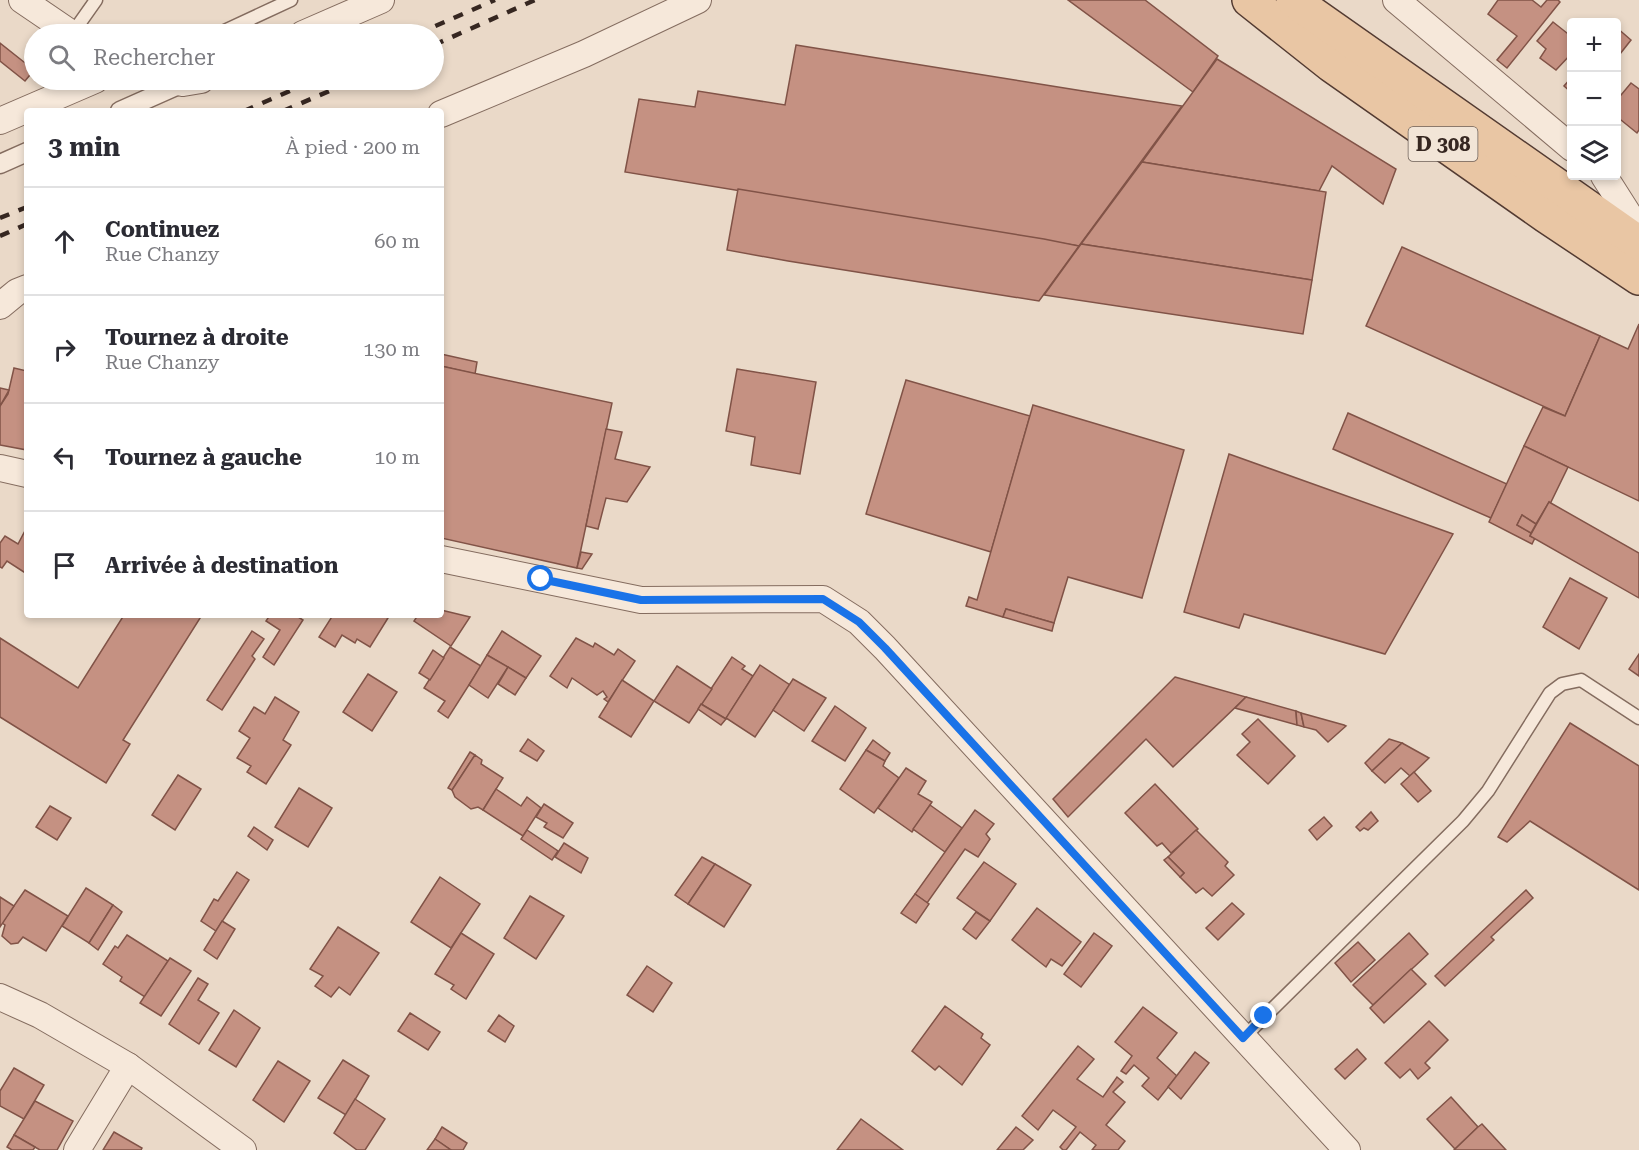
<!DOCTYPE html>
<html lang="fr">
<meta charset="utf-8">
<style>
body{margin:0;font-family:"Roboto Serif",serif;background:#f7f7f7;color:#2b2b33}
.controls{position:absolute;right:18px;top:18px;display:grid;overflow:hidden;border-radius:6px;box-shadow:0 3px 9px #0003}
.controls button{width:54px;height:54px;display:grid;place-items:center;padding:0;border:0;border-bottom:2px solid #e1e1e2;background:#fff;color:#2b2b33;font:30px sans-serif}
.stop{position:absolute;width:18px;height:18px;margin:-14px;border:4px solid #1a73e8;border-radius:50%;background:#fff}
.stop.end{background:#1a73e8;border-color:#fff;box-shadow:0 2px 6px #0008}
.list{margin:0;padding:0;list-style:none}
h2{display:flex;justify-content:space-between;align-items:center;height:78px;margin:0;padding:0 24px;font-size:26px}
h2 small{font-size:20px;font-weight:400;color:#7c7c81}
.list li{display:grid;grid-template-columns:39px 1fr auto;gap:18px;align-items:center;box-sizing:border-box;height:108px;padding:0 24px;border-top:2px solid #e1e1e2}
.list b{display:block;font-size:22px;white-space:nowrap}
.list p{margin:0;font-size:20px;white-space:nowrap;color:#7c7c81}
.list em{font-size:20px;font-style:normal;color:#7c7c81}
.icon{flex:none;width:33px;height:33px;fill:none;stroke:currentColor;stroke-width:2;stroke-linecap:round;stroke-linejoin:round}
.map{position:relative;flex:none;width:1639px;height:1150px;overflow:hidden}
.search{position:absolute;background:#fff;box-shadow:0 3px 9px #0003;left:24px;top:24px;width:420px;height:66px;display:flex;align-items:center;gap:15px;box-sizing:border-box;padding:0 21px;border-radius:33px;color:#7c7c81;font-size:22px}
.panel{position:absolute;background:#fff;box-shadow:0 3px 9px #0003;left:24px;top:108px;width:420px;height:510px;border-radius:6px}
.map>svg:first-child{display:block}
.building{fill:#c59182;stroke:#815347;stroke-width:1.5}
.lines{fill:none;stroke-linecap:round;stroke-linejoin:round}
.service-casing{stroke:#846c5f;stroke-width:15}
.pedestrian-casing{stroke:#846c5f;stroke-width:21}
.minor-casing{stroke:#846c5f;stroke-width:28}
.primary-casing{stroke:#533b32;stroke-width:36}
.service{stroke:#f6e8da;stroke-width:12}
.pedestrian{stroke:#f6e8da;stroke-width:18}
.minor{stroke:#f6e8da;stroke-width:26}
.primary{stroke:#e9c6a4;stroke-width:33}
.rail{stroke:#362721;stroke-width:4.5;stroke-dasharray:10 10;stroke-linecap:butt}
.route{stroke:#1a73e8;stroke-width:8}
.labels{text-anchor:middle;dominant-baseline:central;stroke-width:5;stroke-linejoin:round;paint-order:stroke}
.shield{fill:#f2e5d7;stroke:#6e6058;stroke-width:1.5}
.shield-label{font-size:20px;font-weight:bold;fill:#362721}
</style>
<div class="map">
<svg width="1639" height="1150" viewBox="0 0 1639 1150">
<rect width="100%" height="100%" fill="#ead9c8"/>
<g class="building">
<path d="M 1068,0 L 1145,0 L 1218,56 L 1193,92 Z"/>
<path d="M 1498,0 L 1532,0 L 1541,7 L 1547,0 L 1558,0 L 1560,2 L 1507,68 L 1497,60 L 1517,36 L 1488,14 Z"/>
<path d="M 1553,22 L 1572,37 L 1572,53 L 1556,70 L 1540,58 L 1546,49 L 1537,41 Z"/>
<path d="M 1616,27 L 1631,40 L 1616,59 Z"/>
<path d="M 0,43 L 34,70 L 25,81 L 0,61 Z"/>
<path d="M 796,45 L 1083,91 L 1182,106 L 1079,246 L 625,172 L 639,99 L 695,107 L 698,91 L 785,105 Z"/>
<path d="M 1217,59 L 1396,169 L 1383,204 L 1332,166 L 1319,191 L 1142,162 Z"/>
<path d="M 1572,77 L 1572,93 L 1564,86 Z"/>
<path d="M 1631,83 L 1639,89 L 1639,130 L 1637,133 L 1616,116 L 1616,101 Z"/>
<path d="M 1142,162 L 1326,192 L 1312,280 L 1081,244 Z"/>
<path d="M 738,189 L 1044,239 L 1079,246 L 1039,301 L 788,261 L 727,250 Z"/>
<path d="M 1081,244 L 1312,280 L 1303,334 L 1044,295 Z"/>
<path d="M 1402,247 L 1600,336 L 1565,416 L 1366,326 Z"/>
<path d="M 1639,324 L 1639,501 L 1524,446 L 1543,407 L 1565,416 L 1600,336 L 1628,349 Z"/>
<path d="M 441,354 L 477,362 L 475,374 L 441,366 Z"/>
<path d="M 441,366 L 612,403 L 577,568 L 441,538 Z"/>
<path d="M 14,368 L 27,371 L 27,450 L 0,445 L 0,406 L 8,394 Z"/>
<path d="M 737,369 L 816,382 L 800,474 L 751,465 L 755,437 L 726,431 Z"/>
<path d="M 906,380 L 1030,416 L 991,552 L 866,514 Z"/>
<path d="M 0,388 L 9,390 L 0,406 Z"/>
<path d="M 1033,405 L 1184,450 L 1142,598 L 1068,577 L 1054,623 L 1006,609 L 1003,617 L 966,606 L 969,597 L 977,600 Z"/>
<path d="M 1348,413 L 1507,484 L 1491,518 L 1333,449 Z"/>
<path d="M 606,429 L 622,432 L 615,459 L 650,467 L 627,502 L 606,498 L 598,529 L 586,526 Z"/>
<path d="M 1524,446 L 1568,467 L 1550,504 L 1549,502 L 1536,524 L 1522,515 L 1517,525 L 1531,533 L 1530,536 L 1535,538 L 1532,544 L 1489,522 Z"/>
<path d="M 1229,454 L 1453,534 L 1385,654 L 1244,614 L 1239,628 L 1184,612 Z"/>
<path d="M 1549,502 L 1639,553 L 1639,598 L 1530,536 Z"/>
<path d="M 1522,515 L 1536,524 L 1531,533 L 1517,525 Z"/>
<path d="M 26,529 L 27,574 L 7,561 L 2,568 L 0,567 L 0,543 L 5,536 L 18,544 Z"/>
<path d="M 581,552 L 592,554 L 582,569 L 577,568 Z"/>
<path d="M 1570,578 L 1607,598 L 1579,649 L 1543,627 Z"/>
<path d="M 1006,609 L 1054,623 L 1052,631 L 1003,617 Z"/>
<path d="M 441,610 L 470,617 L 451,646 L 414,621 L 418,615 L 441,615 Z"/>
<path d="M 124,615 L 202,615 L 123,740 L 130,744 L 106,783 L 0,717 L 0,638 L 78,688 Z"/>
<path d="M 270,615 L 295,615 L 303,620 L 274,665 L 263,657 L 280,630 L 266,621 Z"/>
<path d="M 333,615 L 382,615 L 388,618 L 370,647 L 357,639 L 355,643 L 342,635 L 335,647 L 319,637 Z"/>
<path d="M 252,631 L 264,639 L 252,656 L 255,659 L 222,710 L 207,700 Z"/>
<path d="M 502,631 L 541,656 L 526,678 L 487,655 Z"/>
<path d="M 576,638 L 593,647 L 595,643 L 614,655 L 618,649 L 635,661 L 608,702 L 604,699 L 607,697 L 603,691 L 597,695 L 572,678 L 567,688 L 550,676 Z"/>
<path d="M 450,647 L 481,666 L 448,718 L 438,711 L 445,701 L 424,688 Z"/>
<path d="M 433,650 L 444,658 L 430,680 L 419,673 Z"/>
<path d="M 1639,654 L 1639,676 L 1629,669 Z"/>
<path d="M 487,655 L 508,667 L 488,698 L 469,685 Z"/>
<path d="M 732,657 L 745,666 L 742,669 L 753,676 L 726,719 L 701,704 Z"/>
<path d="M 760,665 L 790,685 L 755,737 L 726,718 Z"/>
<path d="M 677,666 L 712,689 L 689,723 L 654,701 Z"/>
<path d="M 508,667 L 526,678 L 515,695 L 498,684 Z"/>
<path d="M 368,674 L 397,692 L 372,731 L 343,712 Z"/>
<path d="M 1175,677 L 1246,697 L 1173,767 L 1146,739 L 1068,817 L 1053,799 Z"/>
<path d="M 793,679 L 826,698 L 804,731 L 773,710 Z"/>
<path d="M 622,680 L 654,701 L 631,737 L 599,717 Z"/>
<path d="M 275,697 L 299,712 L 283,740 L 291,745 L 266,784 L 247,772 L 251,766 L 237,758 L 250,738 L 239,731 L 254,707 L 265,714 Z"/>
<path d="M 1246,697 L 1296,711 L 1297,725 L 1235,708 Z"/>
<path d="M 701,704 L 726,719 L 721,725 L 698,709 Z"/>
<path d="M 835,706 L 866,728 L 845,761 L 812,741 Z"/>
<path d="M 1296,711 L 1301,713 L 1304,727 L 1297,725 Z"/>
<path d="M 1301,713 L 1344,725 L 1346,726 L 1328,742 L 1316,730 L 1304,727 Z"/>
<path d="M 1258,719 L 1295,756 L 1268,784 L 1237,755 L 1250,742 L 1242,734 Z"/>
<path d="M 1570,723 L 1639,766 L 1639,890 L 1530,821 L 1507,842 L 1498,837 Z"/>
<path d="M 528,739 L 544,751 L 537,761 L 520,751 Z"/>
<path d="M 1389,739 L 1402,743 L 1372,771 L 1365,763 Z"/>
<path d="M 873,740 L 890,753 L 885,761 L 866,750 Z"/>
<path d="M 1402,743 L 1429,758 L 1410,776 L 1401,768 L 1385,783 L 1372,771 Z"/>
<path d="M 866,750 L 885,761 L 883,766 L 899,778 L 874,813 L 840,789 Z"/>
<path d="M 470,752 L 475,755 L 452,790 L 448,788 Z"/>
<path d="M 475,755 L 482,760 L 481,764 L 503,778 L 483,810 L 478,807 L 471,809 L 455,797 L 452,790 Z"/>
<path d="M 906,768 L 926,781 L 918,794 L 932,802 L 912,832 L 878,808 Z"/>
<path d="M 1414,772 L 1431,791 L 1418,802 L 1401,784 Z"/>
<path d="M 178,775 L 201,789 L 175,830 L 152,815 Z"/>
<path d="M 1155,784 L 1198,829 L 1171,853 L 1162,843 L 1157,846 L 1125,813 Z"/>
<path d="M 299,788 L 332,808 L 308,847 L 275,827 Z"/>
<path d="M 496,789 L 521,806 L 527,797 L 541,808 L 523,836 L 483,810 Z"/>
<path d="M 544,804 L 573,823 L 563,838 L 544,827 L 547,823 L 536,817 Z"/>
<path d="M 930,805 L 962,828 L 945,852 L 913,829 Z"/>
<path d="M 50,806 L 71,818 L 57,840 L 36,827 Z"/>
<path d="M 975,810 L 994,824 L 986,834 L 990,839 L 978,857 L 965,849 L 927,903 L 915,894 Z"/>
<path d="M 1371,812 L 1378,821 L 1368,830 L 1364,828 L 1360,831 L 1356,827 Z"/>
<path d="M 1324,817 L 1332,826 L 1317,840 L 1309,830 Z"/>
<path d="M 254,827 L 273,840 L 267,850 L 248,836 Z"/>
<path d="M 527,830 L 558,851 L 552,860 L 521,839 Z"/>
<path d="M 1196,830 L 1228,862 L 1225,866 L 1234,875 L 1212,896 L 1203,888 L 1196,893 L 1180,877 L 1184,873 L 1168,857 Z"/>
<path d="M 564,843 L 588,858 L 581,873 L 555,857 Z"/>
<path d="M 702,857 L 715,864 L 688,904 L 675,895 Z"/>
<path d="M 1168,857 L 1184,873 L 1180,877 L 1164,860 Z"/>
<path d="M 984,862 L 1016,884 L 990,921 L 957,898 Z"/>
<path d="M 715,864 L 751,885 L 724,927 L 688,904 Z"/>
<path d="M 237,872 L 249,880 L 216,931 L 201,921 L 214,899 L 218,901 Z"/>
<path d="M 440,877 L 480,904 L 451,948 L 411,922 Z"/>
<path d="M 86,888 L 113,905 L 89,943 L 62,926 Z"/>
<path d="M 25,890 L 68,916 L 46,951 L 23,937 L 18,943 L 11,944 L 2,936 L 5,925 L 2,923 Z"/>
<path d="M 1526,890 L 1533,898 L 1491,937 L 1494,940 L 1445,986 L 1435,976 Z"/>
<path d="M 915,894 L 929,904 L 916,923 L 901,913 Z"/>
<path d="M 530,896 L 564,916 L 536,959 L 504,938 Z"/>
<path d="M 0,897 L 14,906 L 0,927 Z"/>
<path d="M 1232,903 L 1244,914 L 1218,940 L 1206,928 Z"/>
<path d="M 113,905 L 122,912 L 98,950 L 89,943 Z"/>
<path d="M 1037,908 L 1081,942 L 1062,966 L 1051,959 L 1046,967 L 1012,940 Z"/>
<path d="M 976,912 L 990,921 L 976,939 L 963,929 Z"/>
<path d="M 222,921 L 235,929 L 217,959 L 204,950 Z"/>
<path d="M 338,927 L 379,953 L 350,995 L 339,987 L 331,997 L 315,986 L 323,976 L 310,969 Z"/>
<path d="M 461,933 L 494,954 L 466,999 L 451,989 L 454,985 L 435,974 Z"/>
<path d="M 1094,933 L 1112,946 L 1081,987 L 1064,974 Z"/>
<path d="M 1409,933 L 1428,954 L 1373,1005 L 1353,985 Z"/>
<path d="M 127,935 L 168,961 L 145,997 L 120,981 L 122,977 L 103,964 L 115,946 L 118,948 Z"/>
<path d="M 1358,942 L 1375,960 L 1351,982 L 1335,963 Z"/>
<path d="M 170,958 L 191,971 L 161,1016 L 140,1003 Z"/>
<path d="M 647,966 L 672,983 L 653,1012 L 627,995 Z"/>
<path d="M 1411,969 L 1426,984 L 1384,1023 L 1370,1008 Z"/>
<path d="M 198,978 L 208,984 L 198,1000 L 219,1013 L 199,1044 L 169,1024 Z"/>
<path d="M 945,1006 L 983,1034 L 981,1038 L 990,1045 L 962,1085 L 939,1066 L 935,1070 L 912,1051 Z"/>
<path d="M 1143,1007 L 1177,1033 L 1157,1058 L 1177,1076 L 1158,1100 L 1142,1086 L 1149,1078 L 1134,1065 L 1126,1074 L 1121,1071 L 1132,1056 L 1115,1042 Z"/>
<path d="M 234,1010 L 260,1028 L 236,1067 L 209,1050 Z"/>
<path d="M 410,1013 L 440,1032 L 428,1050 L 398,1031 Z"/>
<path d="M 499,1015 L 514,1026 L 505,1042 L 488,1031 Z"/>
<path d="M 1429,1021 L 1448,1040 L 1425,1063 L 1430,1068 L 1418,1079 L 1410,1069 L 1400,1078 L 1385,1063 Z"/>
<path d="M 1078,1046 L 1094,1059 L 1077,1079 L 1103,1097 L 1117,1077 L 1123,1082 L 1113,1092 L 1125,1102 L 1106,1125 L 1125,1141 L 1118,1150 L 1092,1150 L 1096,1145 L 1080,1132 L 1066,1150 L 1063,1150 L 1060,1147 L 1076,1127 L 1053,1110 L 1038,1130 L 1022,1116 Z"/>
<path d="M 1357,1049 L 1366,1059 L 1345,1079 L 1335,1069 Z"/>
<path d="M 1195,1052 L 1209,1063 L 1181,1099 L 1168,1087 Z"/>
<path d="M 343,1060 L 369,1076 L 346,1115 L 318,1098 Z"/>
<path d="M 278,1061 L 310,1081 L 284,1122 L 253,1100 Z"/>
<path d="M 14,1068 L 44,1085 L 24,1119 L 0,1106 L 0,1091 Z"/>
<path d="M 1451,1097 L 1478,1127 L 1455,1149 L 1427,1119 Z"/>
<path d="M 355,1099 L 385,1119 L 365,1150 L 357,1150 L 334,1133 Z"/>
<path d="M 35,1101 L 73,1121 L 57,1150 L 40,1150 L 14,1135 Z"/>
<path d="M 861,1119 L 903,1150 L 837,1150 Z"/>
<path d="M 1482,1124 L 1506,1150 L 1454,1150 L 1478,1127 Z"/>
<path d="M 442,1127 L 467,1143 L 463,1150 L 451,1150 L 435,1139 Z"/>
<path d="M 1016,1127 L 1033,1140 L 1023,1150 L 997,1150 Z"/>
<path d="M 114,1132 L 142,1148 L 141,1150 L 103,1150 Z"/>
<path d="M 14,1135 L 35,1147 L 33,1150 L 12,1150 L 7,1147 Z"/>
<path d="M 435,1139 L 451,1150 L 427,1150 Z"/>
</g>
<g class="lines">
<g class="service-casing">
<g id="service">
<path d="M 72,34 L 96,0"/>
<path d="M 218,34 L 291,0"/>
<path d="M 1243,1038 L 1463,821 L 1488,791 L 1550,693 L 1562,684 L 1581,680 L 1639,718"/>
</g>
</g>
<g class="pedestrian-casing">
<g id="pedestrian">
<path d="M 120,111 L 183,83"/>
<path d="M 0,164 L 27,152"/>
</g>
</g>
<g class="minor-casing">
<g id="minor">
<path d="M 22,0 L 72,34"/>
<path d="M 1396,0 L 1572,148"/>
<path d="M 303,34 L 381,0"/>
<path d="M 169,80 L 183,83 L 201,80"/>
<path d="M 441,114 L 584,54 L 698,0"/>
<path d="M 0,121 L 95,80"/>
<path d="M 1604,176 L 1639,231"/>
<path d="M 0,306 L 17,292 L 27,288"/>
<path d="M 0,468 L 27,474"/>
<path d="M 441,559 L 641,600 L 823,599 L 859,622 L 885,648 L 1347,1150"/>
<path d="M 0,997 L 40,1015 L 128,1066 L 243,1150"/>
<path d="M 77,1150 L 128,1066"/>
</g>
</g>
<g class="primary-casing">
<g id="primary">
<path d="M 1249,0 L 1331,65 L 1546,216 L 1639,278"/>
<path d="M 1293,0 L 1639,243"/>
</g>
</g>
<use href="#service" class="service"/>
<use href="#pedestrian" class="pedestrian"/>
<use href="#minor" class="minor"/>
<use href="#primary" class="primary"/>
<g class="rail">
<path d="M 417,34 L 495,0"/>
<path d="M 434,45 L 535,0"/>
<path d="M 244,111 L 315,80"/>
<path d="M 283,111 L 355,80"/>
<path d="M 0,218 L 27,207"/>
<path d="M 0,236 L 27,224"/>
</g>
</g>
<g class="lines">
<path class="route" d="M 541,579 L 641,600 L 823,599 L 859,622 L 885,648 L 1243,1038 L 1264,1016"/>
</g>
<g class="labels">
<rect class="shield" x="1408.5" y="127" width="69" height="34" rx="4.5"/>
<g class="shield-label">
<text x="1443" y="144">D 308</text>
</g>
</g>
</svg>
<div class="controls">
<button>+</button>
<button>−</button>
<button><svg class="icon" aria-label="layers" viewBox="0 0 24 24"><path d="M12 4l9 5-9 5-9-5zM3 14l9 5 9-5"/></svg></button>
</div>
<div class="stop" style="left:541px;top:579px"></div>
<div class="stop end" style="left:1264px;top:1016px"></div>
<div class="search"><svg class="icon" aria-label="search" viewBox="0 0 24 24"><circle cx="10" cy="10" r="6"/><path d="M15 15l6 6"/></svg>Rechercher</div>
<section class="panel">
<h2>3 min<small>À pied · 200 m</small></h2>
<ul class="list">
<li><svg class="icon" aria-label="ahead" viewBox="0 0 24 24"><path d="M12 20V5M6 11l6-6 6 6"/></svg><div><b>Continuez</b><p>Rue Chanzy</p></div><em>60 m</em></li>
<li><svg class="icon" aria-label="right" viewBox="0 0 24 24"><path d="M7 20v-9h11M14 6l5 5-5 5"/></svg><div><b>Tournez à droite</b><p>Rue Chanzy</p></div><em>130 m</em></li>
<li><svg class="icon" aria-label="left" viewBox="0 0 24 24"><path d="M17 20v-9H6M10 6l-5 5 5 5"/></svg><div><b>Tournez à gauche</b></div><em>10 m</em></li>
<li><svg class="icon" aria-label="arrive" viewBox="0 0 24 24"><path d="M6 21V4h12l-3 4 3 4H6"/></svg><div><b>Arrivée à destination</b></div></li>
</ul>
</section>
</div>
